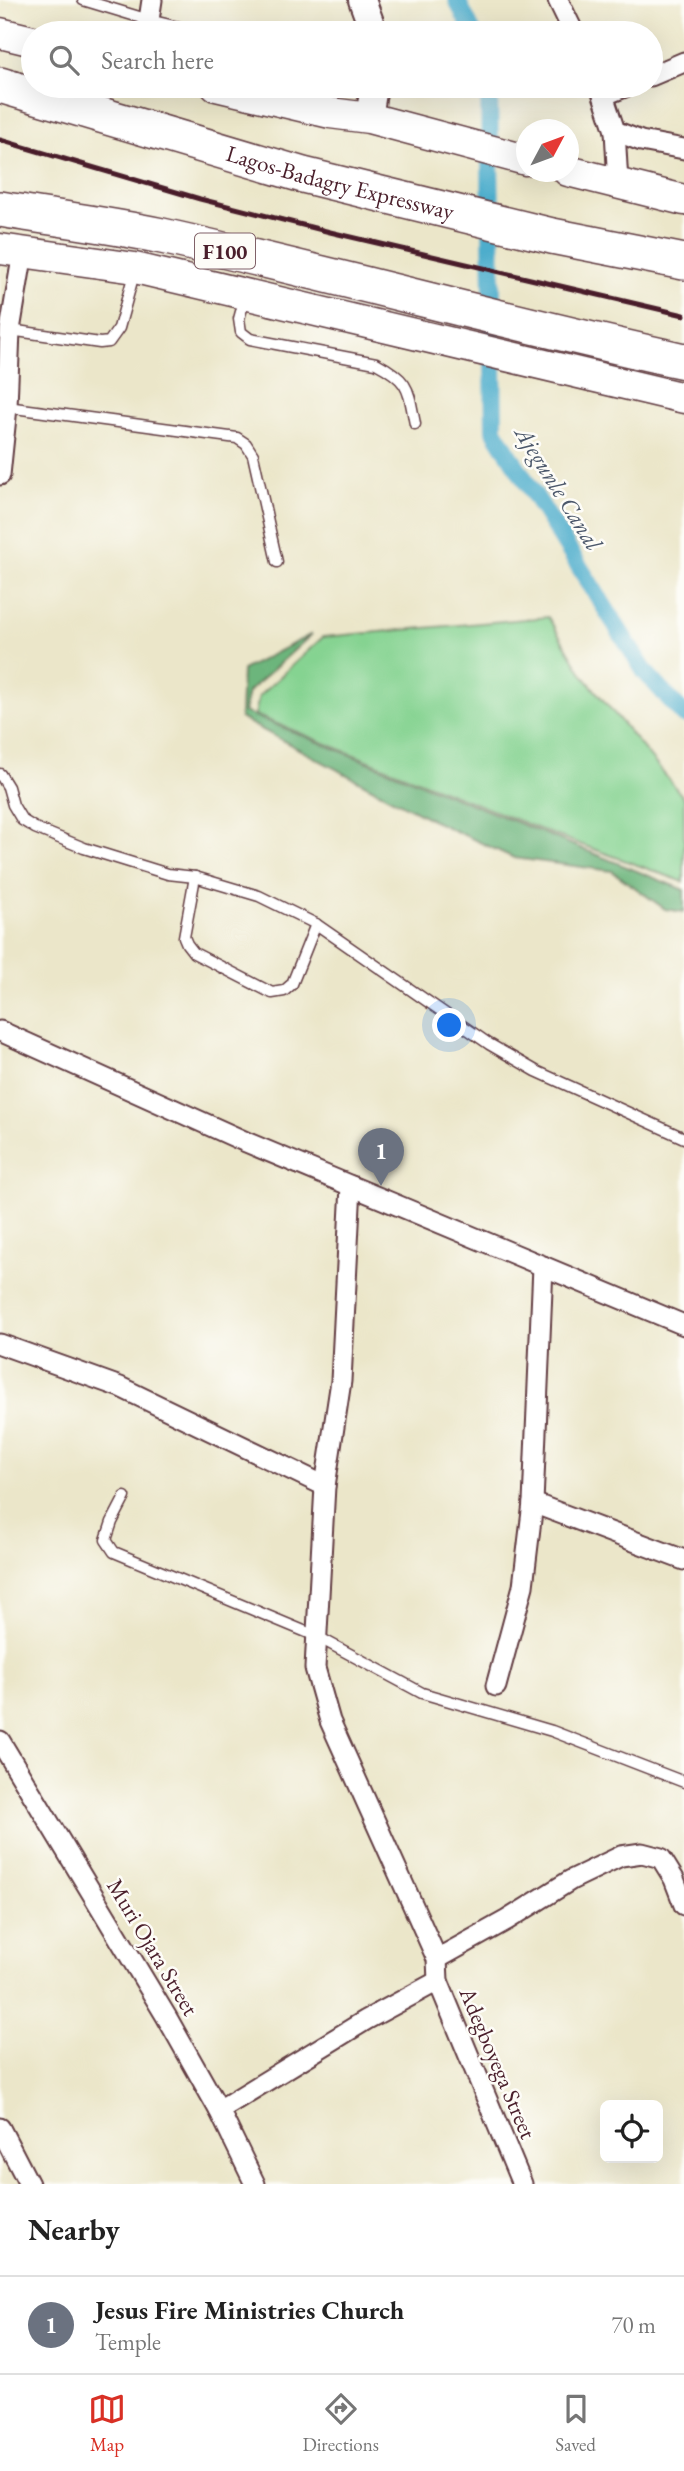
<!DOCTYPE html>
<style>
body{margin:0;font-family:"EB Garamond",serif;background:#f6f6f6;color:#222}
.controls{position:absolute;right:21px;bottom:21px;display:grid;overflow:hidden;border-radius:10px;box-shadow:0 7px 28px #0002}
.controls button{width:63px;height:63px;display:grid;place-items:center;padding:0;border:0;border-bottom:2px solid #e0e0e0;background:#fff;color:#222;font:35px sans-serif}
.compass{position:absolute;left:516px;top:119px;width:63px;height:63px;border-radius:50%;background:#fff;box-shadow:0 7px 28px #0002;rotate:49deg}
.you{position:absolute;left:450px;top:1026px;width:24px;height:24px;margin:-18px;border:5px solid #fff;border-radius:50%;background:#1a73e8;box-shadow:0 0 0 10px #1a73e833}
.badge{display:grid;place-items:center;width:46px;height:46px;border-radius:50%;background:#d93025;color:#fff;font-size:23px;font-weight:700}
.pin{position:absolute;translate:-50% -58px;filter:drop-shadow(0 2px 4px #0008)}
.pin::after{content:'';position:absolute;top:37px;width:24px;height:21px;background:inherit;clip-path:polygon(0 0,100% 0,50% 100%)}
.list{margin:0;padding:0;list-style:none}
h2{display:flex;justify-content:space-between;align-items:center;height:91px;margin:0;padding:0 28px;font-size:30px}
h2 small{font-size:23px;font-weight:400;color:#767676}
.list li{display:grid;grid-template-columns:46px 1fr auto;gap:21px;align-items:center;box-sizing:border-box;height:98px;padding:0 28px;border-top:2px solid #e0e0e0}
.list b{display:block;font-size:26px;white-space:nowrap}
.list p{margin:0;font-size:23px;white-space:nowrap;color:#767676}
.list em{font-size:23px;font-style:normal;color:#767676}
.icon{flex:none;width:38px;height:38px;fill:none;stroke:currentColor;stroke-width:2;stroke-linecap:round;stroke-linejoin:round}
.map{position:relative;flex:none;width:684px;height:2184px;overflow:hidden}
.search{position:absolute;background:#fff;box-shadow:0 7px 28px #0002;left:21px;right:21px;top:21px;height:77px;display:flex;align-items:center;gap:18px;box-sizing:border-box;padding:0 24px;border-radius:38px;color:#767676;font-size:26px}
.sheet{height:189px;background:#fff}
nav{display:flex;justify-content:space-around;align-items:center;box-sizing:border-box;height:98px;border-top:2px solid #e0e0e0;background:#fff;font-size:19px;color:#767676}
nav a{display:grid;justify-items:center;gap:4px}
nav .on{color:#d93025}
.map>svg:first-child{display:block}
.green{fill:#85d391;stroke:#68795e;stroke-width:2}
.forest{fill:#6cb57b;stroke:#5b6a53;stroke-width:2}
.lines{fill:none;stroke-linecap:round;stroke-linejoin:round}
.canal{stroke:#4eadcc;stroke-width:18}
.lane-casing{stroke:#623d43;stroke-width:13}
.street-casing{stroke:#623d43;stroke-width:23}
.secondary-casing{stroke:#623d43;stroke-width:30}
.primary-casing{stroke:#623d43;stroke-width:33}
.highway-casing{stroke:#623d43;stroke-width:38}
.lane{stroke:#fff;stroke-width:10}
.street{stroke:#fff;stroke-width:19}
.secondary{stroke:#fff;stroke-width:26}
.primary{stroke:#fff;stroke-width:30}
.highway{stroke:#fff;stroke-width:35}
.rail{stroke:#4a1f2b;stroke-width:5}
.labels{text-anchor:middle;dominant-baseline:central;stroke-width:5;stroke-linejoin:round;paint-order:stroke}
.shield{fill:#fdfcf7;stroke:#806168;stroke-width:2}
.shield-label{font-size:21px;font-weight:bold;fill:#4a1f2b}
.street-label{font-size:23px;fill:#4a1f2b;stroke:#fdfcf7}
.water-label{font-size:24px;font-style:italic;fill:#4c586b;stroke:#fdfcf7}
</style>
<div class="map">
<svg width="684" height="2184" viewBox="0 0 684 2184">
<rect width="100%" height="100%" fill="#fdfcf7"/>
<filter id="ink" filterUnits="userSpaceOnUse"><feTurbulence type="fractalNoise" baseFrequency=".0143" numOctaves="2"/><feDisplacementMap in="SourceGraphic" scale="14" xChannelSelector="R" yChannelSelector="G"/><feConvolveMatrix kernelMatrix="1 2 1 2 8 2 1 2 1" color-interpolation-filters="sRGB"/></filter>
<filter id="wash" filterUnits="userSpaceOnUse"><feTurbulence type="fractalNoise" baseFrequency=".00686" numOctaves="4" result="noise"/><feDisplacementMap in="SourceGraphic" scale="28" xChannelSelector="R" yChannelSelector="G"/><feGaussianBlur stdDeviation="1.57" result="paint"/><feColorMatrix in="noise" values="0 0 0 0 0 0 0 0 0 0 0 0 0 0 0 0 0 1.4 0 .05"/><feComposite in="paint" operator="in"/></filter>
<g filter="url(#wash)">
<rect width="100%" height="100%" fill="#ebe6c9"/>
<path class="green" d="M 548,617 L 585,678 L 684,798 L 684,882 L 552,834 L 255,715 L 259,696 L 323,637 Z"/>
<path class="forest" d="M 312,634 L 248,692 L 244,712 L 684,890 L 684,912 L 665,909 L 612,871 L 514,858 L 436,822 L 240,718 L 242,670 Z"/>
<g class="lines">
<g class="canal">
<path d="M 457,0 L 473,33"/>
<path d="M 489,86 L 494,430 L 645,672 L 684,715"/>
</g>
</g>
</g>
<g filter="url(#ink)">
<g class="lines">
<g class="lane-casing">
<g id="lane">
<path d="M 83,0 L 149,20 L 204,33"/>
<path d="M 245,297 L 239,319 L 241,332 L 250,339 L 376,363 C 410,381 408,389 415,424"/>
<path d="M 10,330 L 100,343 L 109,342 L 119,328 L 135,270"/>
<path d="M 7,407 L 237,438 L 246,444 L 253,455 L 277,562"/>
<path d="M 0,774 L 8,787 L 13,805 L 22,820 L 35,828 L 84,848 L 168,874 L 195,877 L 259,896 L 316,924 L 489,1044 L 536,1071 L 684,1138"/>
<path d="M 195,877 L 184,937 L 187,944 L 194,953 L 272,993 L 284,991 L 292,984 L 316,924"/>
<path d="M 125,1497 L 112,1522 L 106,1540 L 114,1552 L 316,1636 L 422,1693 L 552,1731 L 684,1782"/>
</g>
</g>
<g class="street-casing">
<g id="street">
<path d="M 558,0 L 574,33"/>
<path d="M 147,33 L 152,0"/>
<path d="M 651,76 L 684,62"/>
<path d="M 600,86 L 615,131 L 641,141 L 684,149"/>
<path d="M 605,95 L 627,86"/>
<path d="M 615,131 L 618,183"/>
<path d="M 0,475 L 7,407 L 10,330 L 23,252"/>
<path d="M 0,1031 L 246,1142 L 684,1325"/>
<path d="M 351,1186 L 341,1381 L 325,1486 L 315,1668 L 330,1721 L 437,1959 L 438,1981 L 522,2184"/>
<path d="M 0,1344 L 120,1387 L 325,1486"/>
<path d="M 533,1503 L 684,1560"/>
<path d="M 496,1686 L 523,1586 L 533,1503 L 543,1266"/>
<path d="M 0,1741 L 166,2016 L 219,2110 L 255,2184"/>
<path d="M 437,1959 L 507,1920 L 571,1880 L 621,1856 L 642,1853 L 661,1858 L 674,1879 L 684,1905"/>
<path d="M 219,2110 L 366,2020 L 438,1981"/>
<path d="M 0,2128 L 29,2184"/>
</g>
</g>
<g class="secondary-casing">
<g id="secondary">
<path d="M 362,0 L 374,33"/>
<path d="M 369,118 L 374,86"/>
</g>
</g>
<g class="primary-casing">
<g id="primary">
<path d="M 0,33 L 33,41"/>
<path d="M 216,86 L 330,113 L 369,118 L 526,160"/>
<path d="M 568,171 L 684,200"/>
<path d="M 0,249 L 135,268 L 684,398"/>
</g>
</g>
<g class="highway-casing">
<g id="highway">
<path id="s1" d="M 0,85 L 303,175 L 552,236 L 684,262"/>
<path d="M 0,209 C 54,218 109,225 162,236 C 337,275 509,323 684,361"/>
</g>
</g>
<use href="#lane" class="lane"/>
<use href="#street" class="street"/>
<use href="#secondary" class="secondary"/>
<use href="#primary" class="primary"/>
<use href="#highway" class="highway"/>
<path class="rail" d="M 0,140 L 200,199 L 330,232 L 684,315"/>
</g>
</g>
<g class="labels">
<rect class="shield" x="195" y="233.5" width="60" height="35" rx="5"/>
<g class="shield-label">
<text x="225" y="251">F100</text>
</g>
<g class="street-label">
<text stroke="none"><textPath href="#s1" startOffset="354">Lagos-Badagry Expressway</textPath></text>
<text transform="translate(153 1947) rotate(59)">Muri Ojara Street</text>
<text transform="translate(498 2063) rotate(67)">Adegboyega Street</text>
</g>
<g class="water-label">
<text transform="translate(559 488) rotate(58)">Ajegunle Canal</text>
</g>
</g>
</svg>
<div class="controls">
<button><svg class="icon" aria-label="locate" viewBox="0 0 24 24"><circle cx="12" cy="12" r="6"/><path d="M12 2v4M12 18v4M2 12h4M18 12h4"/></svg></button>
</div>
<svg class="compass" viewBox="-18 -18 36 36"><path d="M0-13l5 13h-10z" fill="#e53935"/><path d="M0 13l5-13h-10z" fill="#767676"/></svg>
<div class="you"></div>
<div class="pin badge" style="left:381px;top:1186px;background:#6b7280">1</div>
<div class="search"><svg class="icon" aria-label="search" viewBox="0 0 24 24"><circle cx="10" cy="10" r="6"/><path d="M15 15l6 6"/></svg>Search here</div>
</div>
<section class="sheet">
<h2>Nearby<small></small></h2>
<ul class="list">
<li><span class="badge" style="background:#6b7280">1</span><div><b>Jesus Fire Ministries Church</b><p>Temple</p></div><em>70 m</em></li>
</ul>
</section>
<nav>
<a class="on"><svg class="icon" aria-label="map" viewBox="0 0 24 24"><path d="M3 6l6-2 6 2 6-2v14l-6 2-6-2-6 2zM9 4v14M15 6v14"/></svg>Map</a>
<a><svg class="icon" aria-label="directions" viewBox="0 0 24 24"><path d="M12 3l9 9-9 9-9-9zM9 14v-3h6M13 9l2 2-2 2"/></svg>Directions</a>
<a><svg class="icon" aria-label="saved" viewBox="0 0 24 24"><path d="M7 4h10v16l-5-4-5 4z"/></svg>Saved</a>
</nav>
